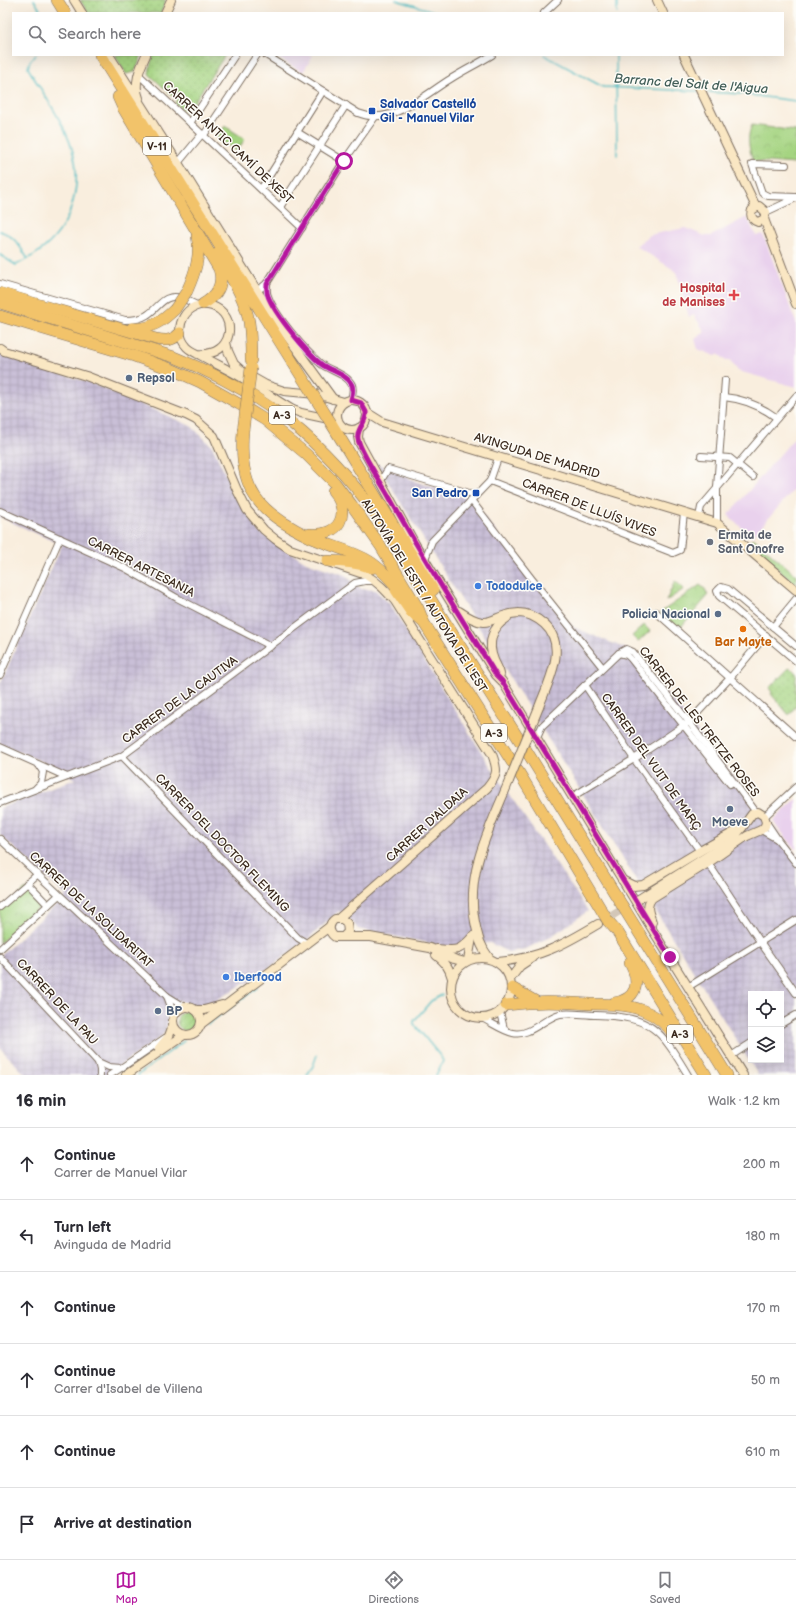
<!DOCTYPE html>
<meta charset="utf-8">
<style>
body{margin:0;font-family:"Balsamiq Sans",sans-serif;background:#f2f2f3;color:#2b2b33}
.controls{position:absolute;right:12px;bottom:12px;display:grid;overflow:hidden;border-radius:0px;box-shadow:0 4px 16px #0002}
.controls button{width:36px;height:36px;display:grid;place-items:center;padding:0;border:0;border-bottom:1px solid #e1e1e2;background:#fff;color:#2b2b33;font:20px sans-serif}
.stop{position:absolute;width:12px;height:12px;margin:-9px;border:3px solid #b5179e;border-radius:50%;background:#fff}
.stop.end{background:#b5179e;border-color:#fff;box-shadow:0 1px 4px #0008}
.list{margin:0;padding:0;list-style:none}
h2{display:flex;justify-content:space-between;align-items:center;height:52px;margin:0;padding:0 16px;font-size:17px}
h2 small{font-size:13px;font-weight:400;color:#7c7c81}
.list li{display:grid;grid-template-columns:26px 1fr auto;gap:12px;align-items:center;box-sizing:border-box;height:72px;padding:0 16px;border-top:1px solid #e1e1e2}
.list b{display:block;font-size:15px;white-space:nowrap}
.list p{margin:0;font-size:13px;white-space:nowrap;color:#7c7c81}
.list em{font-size:13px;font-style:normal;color:#7c7c81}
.icon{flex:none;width:22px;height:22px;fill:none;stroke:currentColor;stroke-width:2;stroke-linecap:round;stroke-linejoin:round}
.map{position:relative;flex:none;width:796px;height:1075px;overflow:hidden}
.search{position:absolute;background:#fff;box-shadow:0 4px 16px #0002;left:12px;right:12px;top:12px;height:44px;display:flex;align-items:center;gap:10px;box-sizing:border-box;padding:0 14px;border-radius:0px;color:#7c7c81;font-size:15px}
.sheet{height:484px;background:#fff}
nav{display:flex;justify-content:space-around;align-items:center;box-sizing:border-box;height:56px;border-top:1px solid #e1e1e2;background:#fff;font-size:11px;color:#7c7c81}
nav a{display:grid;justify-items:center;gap:2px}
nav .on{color:#b5179e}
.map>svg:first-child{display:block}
.built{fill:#e9d1ed}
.industrial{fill:url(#industrial-grid);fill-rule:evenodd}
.grass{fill:url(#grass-dots);stroke:#707f50}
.park{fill:url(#park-crowns);stroke:#707f50}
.garden{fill:url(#garden-furrows);stroke:#707f50}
.pitch{fill:#a5d481;stroke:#707f50}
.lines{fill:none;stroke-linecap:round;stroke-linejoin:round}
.stream{stroke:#4cbbc2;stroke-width:1.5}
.secondary-tunnel{stroke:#d3c7b8;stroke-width:8;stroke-dasharray:8 4;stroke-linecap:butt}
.street-casing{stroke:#7e6f61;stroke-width:8}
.secondary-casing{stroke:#7e6f61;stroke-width:10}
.highway-casing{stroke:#7e6f61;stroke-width:12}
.street{stroke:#fff;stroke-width:6}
.secondary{stroke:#fae7c3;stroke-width:8}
.highway{stroke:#f2c36a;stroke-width:11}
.secondary-bridge-casing{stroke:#7e6f61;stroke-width:10;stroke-linecap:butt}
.highway-bridge-casing{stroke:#7e6f61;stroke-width:12;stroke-linecap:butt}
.secondary-bridge{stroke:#fae7c3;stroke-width:8}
.highway-bridge{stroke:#f2c36a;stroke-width:11}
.route{stroke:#b5179e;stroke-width:5}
.transit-dot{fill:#1a4fb4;stroke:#fdfcf7;stroke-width:1.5}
.health-dot{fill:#e0444e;stroke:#fdfcf7;stroke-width:1.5}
.service-dot{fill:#5c6f8a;stroke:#fdfcf7;stroke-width:1.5}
.worship-dot{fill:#6b7280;stroke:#fdfcf7;stroke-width:1.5}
.shop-dot{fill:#3f7fe0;stroke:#fdfcf7;stroke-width:1.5}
.food-dot{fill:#e8710a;stroke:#fdfcf7;stroke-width:1.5}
.labels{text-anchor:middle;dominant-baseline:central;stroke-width:3;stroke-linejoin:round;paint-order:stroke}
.shield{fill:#fdfcf7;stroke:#75695f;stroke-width:1}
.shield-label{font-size:11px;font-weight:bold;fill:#3b2a1e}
.transit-label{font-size:12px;font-weight:bold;fill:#164399;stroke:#fdfcf7;text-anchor:start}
.street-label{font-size:12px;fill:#3b2a1e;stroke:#fdfcf7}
.health-label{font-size:12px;font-weight:bold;fill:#be3a42;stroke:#fdfcf7;text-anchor:end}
.service-label{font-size:12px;font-weight:bold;fill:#4e5e75;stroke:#fdfcf7;text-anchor:start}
.worship-label{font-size:12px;font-weight:bold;fill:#5b616d;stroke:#fdfcf7;text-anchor:start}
.shop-label{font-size:12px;font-weight:bold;fill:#366cbe;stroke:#fdfcf7;text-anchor:start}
.food-label{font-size:12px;font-weight:bold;fill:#c56008;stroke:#fdfcf7}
.water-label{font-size:13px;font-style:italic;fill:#415d57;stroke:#fdfcf7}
</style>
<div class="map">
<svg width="796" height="1075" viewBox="0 0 796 1075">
<defs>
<pattern id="industrial-grid" width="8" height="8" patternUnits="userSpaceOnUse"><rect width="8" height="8" fill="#c9bfd7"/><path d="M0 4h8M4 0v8" fill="none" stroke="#aea4b8"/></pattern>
<pattern id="grass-dots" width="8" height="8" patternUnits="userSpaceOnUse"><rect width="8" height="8" fill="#a5d481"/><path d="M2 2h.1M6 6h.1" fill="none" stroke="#8fb66f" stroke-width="1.8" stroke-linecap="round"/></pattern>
<pattern id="park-crowns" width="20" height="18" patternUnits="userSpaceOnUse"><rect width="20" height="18" fill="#a5d481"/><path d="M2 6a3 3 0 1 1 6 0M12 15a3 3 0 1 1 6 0" fill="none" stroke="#8fb66f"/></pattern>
<pattern id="garden-furrows" width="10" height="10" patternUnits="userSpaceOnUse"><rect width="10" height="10" fill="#a5d481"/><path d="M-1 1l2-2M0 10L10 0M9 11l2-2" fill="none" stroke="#8fb66f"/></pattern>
</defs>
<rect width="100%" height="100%" fill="#fdfcf7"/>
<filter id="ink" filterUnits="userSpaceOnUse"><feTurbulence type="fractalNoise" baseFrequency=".025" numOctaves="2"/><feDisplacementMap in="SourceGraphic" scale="8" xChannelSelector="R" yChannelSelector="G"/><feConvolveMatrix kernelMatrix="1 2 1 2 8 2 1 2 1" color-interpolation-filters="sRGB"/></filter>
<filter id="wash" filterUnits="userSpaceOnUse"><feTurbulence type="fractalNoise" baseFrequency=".012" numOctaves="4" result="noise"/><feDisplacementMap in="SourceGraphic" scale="16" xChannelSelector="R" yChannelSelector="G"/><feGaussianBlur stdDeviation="0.9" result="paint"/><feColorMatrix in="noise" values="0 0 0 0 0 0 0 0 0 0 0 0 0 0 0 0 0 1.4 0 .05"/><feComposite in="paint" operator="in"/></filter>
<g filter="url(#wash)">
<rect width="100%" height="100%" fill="#f9eede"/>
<g class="built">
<path d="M 273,55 L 313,55 L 303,72 Z"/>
<path d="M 747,217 L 756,236 L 763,234 L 796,323 L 796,387 L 738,371 L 730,360 L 726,360 L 718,354 L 715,356 L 698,349 L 695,339 L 705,332 L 694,315 L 689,317 L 677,274 L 674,270 L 636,246 L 649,235 L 685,228 L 705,236 L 711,236 Z"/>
<path d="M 796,436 L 796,487 L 752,537 L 728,515 Z"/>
<path d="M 796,799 L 796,850 L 773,821 Z"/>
</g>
<g class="industrial">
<path d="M 0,353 L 42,368 L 94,384 L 191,426 L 212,446 L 228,480 L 259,532 L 306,562 L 345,575 L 361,589 L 375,590 L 389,603 L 488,763 L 588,911 L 553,935 L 526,949 L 508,952 L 490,943 L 449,947 L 358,929 L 350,919 L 339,911 L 309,938 L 250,982 L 245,983 L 218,999 L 211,1007 L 201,1008 L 178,1000 L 168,1011 L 167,1027 L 162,1036 L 106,1075 L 26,1075 L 0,1048 L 0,956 L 66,896 L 0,835 L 0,808 L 75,779 L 43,762 L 0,744 L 0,684 L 62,545 L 0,517 Z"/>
<path d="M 376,463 L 417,482 L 469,498 L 573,627 L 634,652 L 796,854 L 796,1075 L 758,1075 ZM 751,994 L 781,994 L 781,1060 L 751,1060 Z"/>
</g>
<g class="grass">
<path d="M 80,0 L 166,0 L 161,13 L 88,13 Z"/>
<path d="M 115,55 L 142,55 L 135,72 L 126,74 Z"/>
<path d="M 153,55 L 225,55 L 187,113 L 175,103 L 177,100 L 149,74 L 150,67 Z"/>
<path d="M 790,667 L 796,673 L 796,706 L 789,715 L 771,694 L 772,692 L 769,688 Z"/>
</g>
<g class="park">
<path d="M 752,125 L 796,131 L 796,164 L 753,161 C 749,148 746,138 752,125 Z"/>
<path d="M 753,538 L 796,575 L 796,585 L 748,543 Z"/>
<path d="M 675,581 L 684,589 L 666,601 Z"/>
<path d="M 700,585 L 705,589 L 708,596 L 679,629 L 660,613 Z"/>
<path d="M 26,889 L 42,905 L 0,943 L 0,911 Z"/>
</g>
<circle class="garden" cx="187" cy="1021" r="10"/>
<g class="pitch">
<path d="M 225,126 L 245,139 L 237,151 L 217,138 Z"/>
<path d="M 644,625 L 650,631 L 638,642 L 632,636 Z"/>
</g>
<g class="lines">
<g class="stream">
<path d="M 34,0 L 42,13"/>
<path d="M 396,0 L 440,13"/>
<path d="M 617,13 L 617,0"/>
<path d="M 544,55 L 603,87 L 698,91"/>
<path d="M 616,55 L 617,155"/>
<path d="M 706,92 L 742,94 L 796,101"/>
<path d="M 0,231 C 15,236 20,247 28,259"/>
<path d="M 0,255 L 16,265 C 26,260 36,255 45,247 C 72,224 83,183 72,149 C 64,122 42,92 28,68 L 30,61 L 36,55"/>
<path d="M 208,1024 L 257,988"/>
<path d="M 138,1075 L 184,1041"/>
<path d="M 307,1075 L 313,1066 L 317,1055"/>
<path d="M 436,1075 L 443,1061 L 441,1057 L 414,1024 L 414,1021 L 431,1001 L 442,995"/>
</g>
</g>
</g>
<g filter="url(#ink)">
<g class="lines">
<path class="secondary-tunnel" d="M 602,922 L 639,899"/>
<g class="street-casing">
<g id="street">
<path d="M 544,13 L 558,0"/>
<path d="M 266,55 L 358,113 C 392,127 425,94 452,78 C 465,70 479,63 492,55"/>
<path d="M 138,74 L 302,228"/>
<path d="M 190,123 L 235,55"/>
<path d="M 297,132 L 344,161"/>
<path d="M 204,135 L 257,55"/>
<path d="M 178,163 L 202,134"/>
<path d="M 786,165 L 752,164 L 762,193 L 768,196 L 796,197"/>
<path d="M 261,189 L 323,91"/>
<path d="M 280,207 L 346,105"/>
<path d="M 766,212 L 796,198"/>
<path d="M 267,283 C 267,288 266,292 268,296 C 274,314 306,352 321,364 C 330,371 347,374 352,385 C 354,390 352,395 351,400"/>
<path d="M 0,284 L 125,320 C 133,320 141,319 147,315 C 160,307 163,293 182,298 C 187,300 192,303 197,305"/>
<path d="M 256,289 L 261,288 L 267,283 L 344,161 L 375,117"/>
<path d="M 724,397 C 744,399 761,406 777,418"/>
<path d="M 701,456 L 730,458 L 753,477"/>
<path d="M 490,481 L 673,553 L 680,550 L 684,513"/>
<path d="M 380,482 L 388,469 L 476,495"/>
<path d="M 471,500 L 531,578 L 603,668"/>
<path d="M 0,511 L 125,568 L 177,598 L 271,646"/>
<path d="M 699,517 L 701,507 L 796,396"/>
<path d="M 717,523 L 717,487 L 725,380"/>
<path d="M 425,559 L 432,541 L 490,481 L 498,458"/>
<path d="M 656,612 L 796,737"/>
<path d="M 773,627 L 796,599"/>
<path d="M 796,646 L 728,589 L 721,587 L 717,591 L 719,596 L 796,661"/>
<path d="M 619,653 L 627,655 L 631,659 L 730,784"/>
<path d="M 0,675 L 60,538"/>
<path d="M 585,685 L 634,759 L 700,851"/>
<path d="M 536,739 L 542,726 L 619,653 L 626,649 L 633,652 L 689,722 L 756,812"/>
<path d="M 0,747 L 67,777"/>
<path d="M 122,756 L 298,938 L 308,944"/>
<path d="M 36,788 L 41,783 L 43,772 L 39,765"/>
<path d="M 572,797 L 634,759 L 689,722 L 730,678 L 766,635"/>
<path d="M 0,803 L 122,756 L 355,583 L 365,581 L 374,581"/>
<path d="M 765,816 L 796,787"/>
<path d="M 766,822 L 778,840 L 796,863"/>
<path d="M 761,830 L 777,839"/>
<path d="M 0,839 L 167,996 L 185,1007"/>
<path d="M 708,863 L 761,943 L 796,993"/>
<path d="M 27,883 L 48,905"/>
<path d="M 0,907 L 38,874"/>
<path d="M 0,949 L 59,895"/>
<path d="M 0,957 L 98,1062 L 109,1067 L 121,1068 L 165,1038"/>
<path d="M 688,987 L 796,920"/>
<path d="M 167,996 L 174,1015"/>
<path d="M 500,1012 L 504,1029"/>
<path d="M 482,1018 C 492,1023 503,1031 513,1033 C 529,1037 544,1018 560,1014 C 570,1012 585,1015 596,1015 C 653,1017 660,1029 688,1075"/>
<path d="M 781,1024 L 796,1015"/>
<path d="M 731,1056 L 751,1043"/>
<path d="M 98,1062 L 100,1070 L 100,1075"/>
<path d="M 110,1075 L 121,1068"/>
</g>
</g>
<g class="secondary-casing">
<g id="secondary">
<path d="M 74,0 L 82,13"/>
<path d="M 657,0 L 663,13"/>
<path d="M 165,13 L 171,0"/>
<path d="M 109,55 L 178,163 L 274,318 L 333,399"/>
<path d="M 684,55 L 756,207"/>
<path d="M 139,98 C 133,84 140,68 146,55"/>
<path d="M 764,219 L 758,222 C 752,220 750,216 752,210 L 759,206 L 766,212 L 764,219 L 796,304"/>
<path d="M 226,342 L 228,351 L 234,364 L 243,372 L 266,385 L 284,391 L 316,394 L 344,402"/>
<path d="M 0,348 L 4,351 L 86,376 L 186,415 L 196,420 L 214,436 L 237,490 L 247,510 L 264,530 L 275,539 L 290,549 L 366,575 C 378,582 386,591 395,601 L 492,754 C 498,770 498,775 487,788 L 339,918"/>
<path d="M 198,354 C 235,357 238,314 212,306 C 187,298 170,329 187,347 C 191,351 196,353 200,355 C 214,363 227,369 241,377 C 258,387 275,400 293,410 L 301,413 L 338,421"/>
<circle cx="352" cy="415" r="15"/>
<path d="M 366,412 L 382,422 L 717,523 L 796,590"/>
<path d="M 359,428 L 358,437 L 359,442 L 415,544 L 496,675 L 502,681 L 524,717 L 652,929 L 743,1075"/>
<path d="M 459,611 C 493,634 489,614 519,613 C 528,613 537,618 544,624 C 569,646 548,682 539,707"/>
<path d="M 500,674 C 499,669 496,665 494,660 C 487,643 492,627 507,618"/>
<path d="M 622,880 L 634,886 L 643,885 L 700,851 L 738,830"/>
<path d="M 639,899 L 725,845"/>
<path d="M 652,922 C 649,913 645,906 652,898 L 708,863 L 747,836 L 761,830 L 765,826 L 766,822 L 764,816 L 758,812 L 752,814 L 742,828 L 729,843"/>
<path d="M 344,936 L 348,932 L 347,923 L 342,919 L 335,919 C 328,924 328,932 335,937 L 370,937 L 430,948 L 454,959 L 465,962"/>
<path d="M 437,949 C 457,951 459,952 473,936"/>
<path d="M 436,955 C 445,962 449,967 452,978"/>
<circle cx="481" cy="988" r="30"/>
<path d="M 490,959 C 480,946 478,937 475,922 C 465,872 491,826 509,781"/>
<path d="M 468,960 L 472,938"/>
<path d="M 498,962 C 540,958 563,945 598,924"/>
<path d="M 510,979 L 520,966 L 532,958"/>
<circle cx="187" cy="1021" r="14"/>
<path d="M 196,1010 L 204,1010 L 222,1005"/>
<path d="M 201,1024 L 329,927"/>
<path d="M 159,1048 L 169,1036 L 173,1025"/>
<path d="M 126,1075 L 184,1035"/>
</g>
</g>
<g class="highway-casing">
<g id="highway">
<path d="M 57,0 L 65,13"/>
<path d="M 100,55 L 307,385"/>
<path d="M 118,97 L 123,108 L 219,269 C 224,285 217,296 203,304"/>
<path d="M 217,254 C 230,276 245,297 249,322 C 251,335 251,347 251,360"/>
<path d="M 187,291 C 195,273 201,256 197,236"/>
<path d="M 0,293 L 156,339 C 166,341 173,341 180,333"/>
<path d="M 0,303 L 174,357 C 267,394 324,441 382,522 L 520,741"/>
<path d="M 0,316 L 134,356 L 171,369 L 200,382 L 239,404 L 265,420 L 306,454 L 335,483 L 351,504 L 380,545 L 418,608 L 424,623 L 512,762"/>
<path d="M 132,328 C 150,330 163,321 175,309"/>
<path d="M 331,423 L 433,590"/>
<path d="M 243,431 C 238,490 259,513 310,537 C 329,546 351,550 369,561 C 382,569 394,583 403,595"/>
<path d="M 310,534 C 339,537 352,514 333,491"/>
<path d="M 327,561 C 342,561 358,562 372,568"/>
<path d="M 396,590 L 411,612 L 423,622"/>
<path d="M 526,750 L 727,1075"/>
<path d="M 518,771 L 608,921 L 617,931 L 706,1075"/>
<path d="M 512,988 L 535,1001"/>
<path d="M 614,1003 C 637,999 641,983 630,963"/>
<path d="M 506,1005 C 536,1001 560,1002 590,1004 C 606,1004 626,1004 642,1010 C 655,1015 667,1024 675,1036"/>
</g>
</g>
<use href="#street" class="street"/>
<use href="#secondary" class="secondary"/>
<use href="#highway" class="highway"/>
<g class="secondary-bridge-casing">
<path id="secondary-bridge" d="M 509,781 L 539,707"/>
</g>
<g class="highway-bridge-casing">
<g id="highway-bridge">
<path d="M 175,309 L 187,291"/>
<path d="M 307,385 L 331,423"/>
<path d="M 243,431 L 251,368"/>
</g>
</g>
<use href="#secondary-bridge" class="secondary-bridge"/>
<use href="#highway-bridge" class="highway-bridge"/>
</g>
</g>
<g class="lines" filter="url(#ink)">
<path class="route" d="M 344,161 L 267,284 C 267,288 266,292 268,296 C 275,314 306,352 321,364 C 330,371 347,374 352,385 C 354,390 352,395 351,400 L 361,403 L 366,412 C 367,423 356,428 358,439 C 360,451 380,481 387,493 C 421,555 459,614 496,675 L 502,681 L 524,717 L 670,957"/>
</g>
<g class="transit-dot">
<rect x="368" y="107" width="8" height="8" rx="2"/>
<rect x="472" y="489" width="8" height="8" rx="2"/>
</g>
<path class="health-dot" d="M732 289h4v4h4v4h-4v4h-4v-4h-4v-4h4z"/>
<g class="service-dot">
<circle cx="129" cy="378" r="4"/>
<circle cx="718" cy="614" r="4"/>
<circle cx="730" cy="809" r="4"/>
<circle cx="158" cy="1011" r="4"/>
</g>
<circle class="worship-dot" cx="710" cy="542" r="4"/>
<g class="shop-dot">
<circle cx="478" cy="586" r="4"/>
<circle cx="226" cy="977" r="4"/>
</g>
<circle class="food-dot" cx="743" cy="629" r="4"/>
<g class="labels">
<g class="shield">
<rect x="143" y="137" width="28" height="18" rx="3"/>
<rect x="269" y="406" width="26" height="18" rx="3"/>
<rect x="481" y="724" width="26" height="18" rx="3"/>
<rect x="667" y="1025" width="26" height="18" rx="3"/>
</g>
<g class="shield-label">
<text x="157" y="146">V-11</text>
<text x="282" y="415">A-3</text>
<text x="494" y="733">A-3</text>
<text x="680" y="1034">A-3</text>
</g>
<g class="transit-label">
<text x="380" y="104">Salvador Castelló<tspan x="380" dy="14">Gil - Manuel Vilar</tspan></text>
<text x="468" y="493" text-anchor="end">San Pedro</text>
</g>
<g class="street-label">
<text transform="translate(228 143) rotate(43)">CARRER ANTIC CAMÍ DE XEST</text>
<text transform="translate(537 456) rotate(17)">AVINGUDA DE MADRID</text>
<text transform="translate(589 508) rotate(21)">CARRER DE LLUÍS VIVES</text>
<text transform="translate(141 567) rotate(27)">CARRER ARTESANIA</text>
<text transform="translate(424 596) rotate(58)">AUTOVÍA DEL ESTE / AUTOVIA DE L'EST</text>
<text transform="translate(180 700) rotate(-36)">CARRER DE LA CAUTIVA</text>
<text transform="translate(699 722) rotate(52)">CARRER DE LES TRETZE ROSES</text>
<text transform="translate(651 762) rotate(55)">CARRER DEL VUIT DE MARÇ</text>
<text transform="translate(427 825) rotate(-42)">CARRER D'ALDAIA</text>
<text transform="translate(222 843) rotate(46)">CARRER DEL DOCTOR FLEMING</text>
<text transform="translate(91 910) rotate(43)">CARRER DE LA SOLIDARITAT</text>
<text transform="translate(57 1002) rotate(47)">CARRER DE LA PAU</text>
</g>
<g class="health-label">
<text x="725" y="288">Hospital<tspan x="725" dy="14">de Manises</tspan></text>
</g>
<g class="service-label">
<text x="137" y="378">Repsol</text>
<text x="710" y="614" text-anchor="end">Policia Nacional</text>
<text x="730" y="822" text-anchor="middle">Moeve</text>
<text x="166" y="1011">BP</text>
</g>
<g class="worship-label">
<text x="718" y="535">Ermita de<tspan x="718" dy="14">Sant Onofre</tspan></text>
</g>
<g class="shop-label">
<text x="486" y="586">Tododulce</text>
<text x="234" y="977">Iberfood</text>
</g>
<g class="food-label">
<text x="743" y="642">Bar Mayte</text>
</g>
<g class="water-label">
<text transform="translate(691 84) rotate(4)">Barranc del Salt de l'Aigua</text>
</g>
</g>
</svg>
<div class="controls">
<button><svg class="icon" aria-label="locate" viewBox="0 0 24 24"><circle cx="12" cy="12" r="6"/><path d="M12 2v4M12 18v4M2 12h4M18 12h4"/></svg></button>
<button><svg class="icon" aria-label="layers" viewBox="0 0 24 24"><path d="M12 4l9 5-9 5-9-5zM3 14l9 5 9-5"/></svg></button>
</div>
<div class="stop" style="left:344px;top:161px"></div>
<div class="stop end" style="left:670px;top:957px"></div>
<div class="search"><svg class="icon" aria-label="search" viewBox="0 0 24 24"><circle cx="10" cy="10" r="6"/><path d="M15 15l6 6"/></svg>Search here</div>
</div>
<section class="sheet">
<h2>16 min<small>Walk · 1.2 km</small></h2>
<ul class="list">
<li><svg class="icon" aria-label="ahead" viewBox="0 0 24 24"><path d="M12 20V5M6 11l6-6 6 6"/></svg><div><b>Continue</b><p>Carrer de Manuel Vilar</p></div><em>200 m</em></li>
<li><svg class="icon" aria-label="left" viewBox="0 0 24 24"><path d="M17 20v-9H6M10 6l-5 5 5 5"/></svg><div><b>Turn left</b><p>Avinguda de Madrid</p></div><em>180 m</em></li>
<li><svg class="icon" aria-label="ahead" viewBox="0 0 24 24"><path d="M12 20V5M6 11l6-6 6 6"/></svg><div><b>Continue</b></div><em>170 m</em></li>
<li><svg class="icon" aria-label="ahead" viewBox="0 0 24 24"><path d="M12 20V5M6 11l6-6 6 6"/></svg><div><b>Continue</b><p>Carrer d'Isabel de Villena</p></div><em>50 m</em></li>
<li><svg class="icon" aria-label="ahead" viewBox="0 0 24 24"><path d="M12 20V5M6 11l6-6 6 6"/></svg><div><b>Continue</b></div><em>610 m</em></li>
<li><svg class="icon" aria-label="arrive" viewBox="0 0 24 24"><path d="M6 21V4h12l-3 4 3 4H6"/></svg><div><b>Arrive at destination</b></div></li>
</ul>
</section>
<nav>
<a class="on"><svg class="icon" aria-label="map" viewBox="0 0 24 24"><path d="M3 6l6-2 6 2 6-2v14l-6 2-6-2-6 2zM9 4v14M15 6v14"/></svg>Map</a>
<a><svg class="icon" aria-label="directions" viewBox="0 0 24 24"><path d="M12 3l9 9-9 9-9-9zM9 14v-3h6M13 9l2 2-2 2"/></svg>Directions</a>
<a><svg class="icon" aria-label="saved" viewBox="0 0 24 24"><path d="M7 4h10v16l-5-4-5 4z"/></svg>Saved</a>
</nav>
